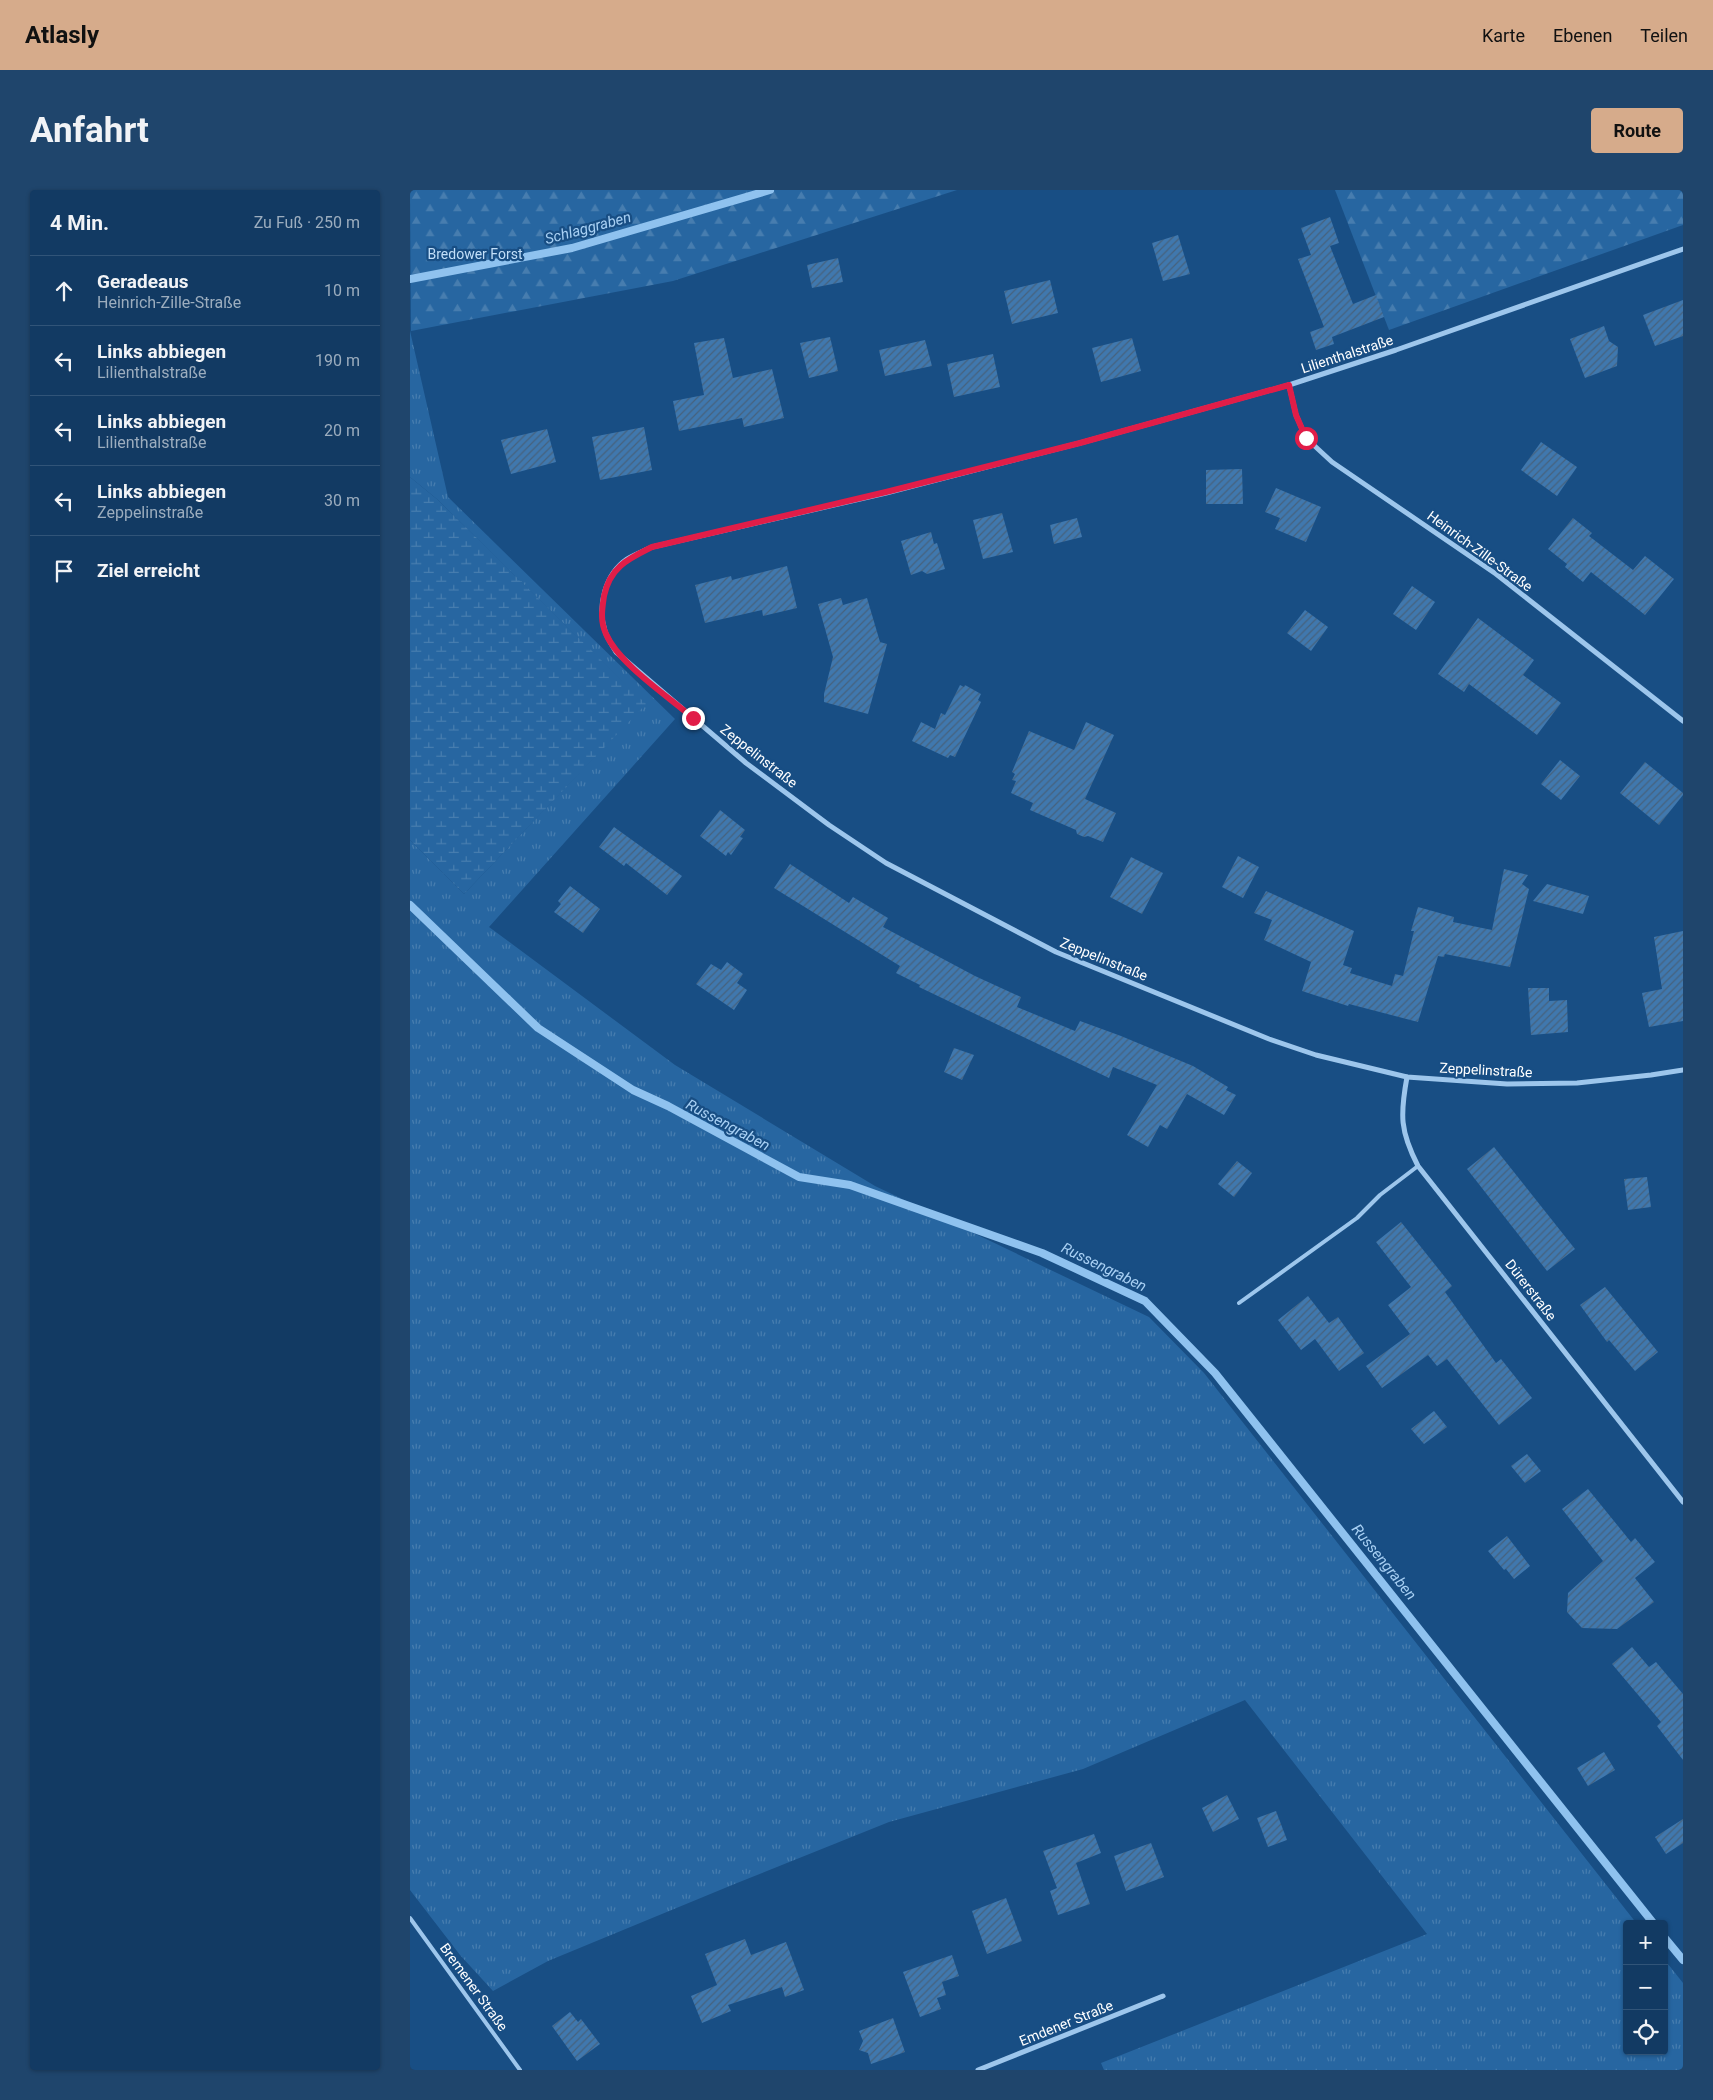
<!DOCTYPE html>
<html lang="de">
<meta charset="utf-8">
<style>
body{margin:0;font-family:Roboto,sans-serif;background:#1f456c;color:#f1f3f6}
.controls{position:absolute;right:15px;bottom:15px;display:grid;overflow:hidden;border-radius:5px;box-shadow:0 1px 4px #0004}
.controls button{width:45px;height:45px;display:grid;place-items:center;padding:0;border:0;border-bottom:1px solid #315478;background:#123a63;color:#f1f3f6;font:25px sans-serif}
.stop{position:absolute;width:15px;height:15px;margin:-11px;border:4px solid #e11d48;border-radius:50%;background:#fff}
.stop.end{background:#e11d48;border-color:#fff;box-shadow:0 1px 5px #0008}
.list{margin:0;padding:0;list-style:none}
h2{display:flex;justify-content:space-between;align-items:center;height:65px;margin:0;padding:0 20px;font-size:21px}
h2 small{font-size:16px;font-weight:400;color:#9cadbe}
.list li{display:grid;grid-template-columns:32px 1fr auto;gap:15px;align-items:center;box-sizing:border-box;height:70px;padding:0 20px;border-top:1px solid #315478}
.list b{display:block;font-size:19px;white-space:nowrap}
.list p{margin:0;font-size:16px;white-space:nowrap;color:#9cadbe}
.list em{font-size:16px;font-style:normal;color:#9cadbe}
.icon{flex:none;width:28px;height:28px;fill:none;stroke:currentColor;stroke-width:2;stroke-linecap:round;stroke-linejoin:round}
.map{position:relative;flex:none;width:1273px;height:1880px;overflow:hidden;border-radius:5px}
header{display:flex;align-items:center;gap:30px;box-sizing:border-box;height:70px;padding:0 25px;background:#d6ab8b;color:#111}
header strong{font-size:24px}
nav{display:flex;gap:28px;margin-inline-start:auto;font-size:18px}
.intro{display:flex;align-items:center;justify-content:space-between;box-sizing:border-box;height:120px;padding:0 30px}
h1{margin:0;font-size:35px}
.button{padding:12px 22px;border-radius:5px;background:#d6ab8b;color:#111;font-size:18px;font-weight:700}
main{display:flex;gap:30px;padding:0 30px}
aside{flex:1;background:#123a63;border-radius:5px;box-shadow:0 1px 4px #0004}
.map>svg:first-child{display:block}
.grass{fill:url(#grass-tufts)}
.forest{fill:url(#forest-firs)}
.wetland{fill:url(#wetland-marsh)}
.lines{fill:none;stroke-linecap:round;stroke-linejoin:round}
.stream{stroke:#8fc2ef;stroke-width:8}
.building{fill:url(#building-hatch)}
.service{stroke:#9dc6ec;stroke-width:4}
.minor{stroke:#9dc6ec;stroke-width:5}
.route{stroke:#e11d48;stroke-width:6}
.labels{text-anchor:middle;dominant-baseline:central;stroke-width:4.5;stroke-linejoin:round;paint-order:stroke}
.park-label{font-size:14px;fill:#c2dff9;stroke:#184e84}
.street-label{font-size:14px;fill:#fff;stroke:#184e84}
.water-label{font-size:15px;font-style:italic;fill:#a8d0f4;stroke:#184e84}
</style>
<header>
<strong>Atlasly</strong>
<nav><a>Karte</a><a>Ebenen</a><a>Teilen</a></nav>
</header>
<div class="intro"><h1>Anfahrt</h1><a class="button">Route</a></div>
<main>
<aside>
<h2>4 Min.<small>Zu Fuß · 250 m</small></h2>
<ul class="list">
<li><svg class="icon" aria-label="ahead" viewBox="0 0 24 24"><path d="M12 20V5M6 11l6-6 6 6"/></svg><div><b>Geradeaus</b><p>Heinrich-Zille-Straße</p></div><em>10 m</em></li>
<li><svg class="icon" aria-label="left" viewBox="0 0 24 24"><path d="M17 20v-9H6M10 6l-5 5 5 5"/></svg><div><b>Links abbiegen</b><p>Lilienthalstraße</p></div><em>190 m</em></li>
<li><svg class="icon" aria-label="left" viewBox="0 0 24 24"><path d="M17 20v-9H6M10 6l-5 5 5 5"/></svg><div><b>Links abbiegen</b><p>Lilienthalstraße</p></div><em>20 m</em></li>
<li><svg class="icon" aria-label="left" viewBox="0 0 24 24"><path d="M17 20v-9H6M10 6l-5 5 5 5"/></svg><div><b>Links abbiegen</b><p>Zeppelinstraße</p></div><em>30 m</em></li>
<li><svg class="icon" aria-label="arrive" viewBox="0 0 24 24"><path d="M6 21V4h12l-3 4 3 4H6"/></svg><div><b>Ziel erreicht</b></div></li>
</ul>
</aside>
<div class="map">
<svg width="1273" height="1880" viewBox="0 0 1273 1880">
<defs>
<pattern id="grass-tufts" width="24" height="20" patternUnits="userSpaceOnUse" patternTransform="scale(1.25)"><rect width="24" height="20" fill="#2766a1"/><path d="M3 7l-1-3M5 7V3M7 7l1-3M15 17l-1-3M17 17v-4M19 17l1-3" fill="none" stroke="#477daf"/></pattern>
<pattern id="forest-firs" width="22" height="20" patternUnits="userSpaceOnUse" patternTransform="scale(1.25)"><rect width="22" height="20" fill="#2766a1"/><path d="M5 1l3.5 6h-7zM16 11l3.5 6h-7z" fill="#477daf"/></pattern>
<pattern id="wetland-marsh" width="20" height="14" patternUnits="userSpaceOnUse" patternTransform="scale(1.25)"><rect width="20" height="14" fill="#2766a1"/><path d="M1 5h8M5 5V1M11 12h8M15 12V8" fill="none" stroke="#477daf"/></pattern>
<pattern id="building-hatch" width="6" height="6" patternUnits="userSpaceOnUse" patternTransform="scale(1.25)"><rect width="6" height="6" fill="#4078ae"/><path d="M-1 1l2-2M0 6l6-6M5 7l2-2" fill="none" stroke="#46627d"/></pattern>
</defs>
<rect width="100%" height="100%" fill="#184e84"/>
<path class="grass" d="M 0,141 L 38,307 L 265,529 L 79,737 L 265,875 L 465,996 L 739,1127 L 794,1183 L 1227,1734 L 1217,1734 L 1217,1861 L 1254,1861 L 1254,1769 L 1273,1793 L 1273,1880 L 694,1880 L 691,1873 L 1017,1744 L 835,1510 L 673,1579 L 479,1632 L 327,1693 L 138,1771 L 83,1801 L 50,1765 L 0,1700 L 0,650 L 54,704 L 235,514 L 28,310 L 0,287 Z"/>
<g class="forest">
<path d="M 0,0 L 547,0 L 263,91 L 1,141 Z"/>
<path d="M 925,0 L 1273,0 L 1273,35 L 979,140 Z"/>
</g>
<path class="wetland" d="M 0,287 L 28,310 L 236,514 L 54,704 L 0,650 Z"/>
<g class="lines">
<g class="stream">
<path d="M 0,89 L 162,58 L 360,0"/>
<path d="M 0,715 L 128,838 L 223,900 L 258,916 L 389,987 L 440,995 L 632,1063 L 735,1111 L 805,1183 L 1244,1734"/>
<path d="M 1254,1747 L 1273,1770"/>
</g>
</g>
<g class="building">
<path d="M 920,27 L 929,53 L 920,56 L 943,114 L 966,105 L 974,127 L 922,147 L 924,154 L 906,160 L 900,142 L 914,137 L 888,69 L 901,65 L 891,38 Z"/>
<path d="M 768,45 L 780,84 L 753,91 L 742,53 Z"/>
<path d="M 428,68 L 433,92 L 402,98 L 397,75 Z"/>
<path d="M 640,90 L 648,123 L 602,134 L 594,101 Z"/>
<path d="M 1273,110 L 1273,146 L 1245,156 L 1233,125 Z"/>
<path d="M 1194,136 L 1199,151 L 1208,157 L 1207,176 L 1175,188 L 1160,149 Z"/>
<path d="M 420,147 L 428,181 L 399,188 L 390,153 Z"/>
<path d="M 314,148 L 323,188 L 362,179 L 374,228 L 334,237 L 332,228 L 269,241 L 263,211 L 294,205 L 284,153 Z"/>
<path d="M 722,148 L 731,181 L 691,192 L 682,158 Z"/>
<path d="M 515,150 L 522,176 L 475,186 L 469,160 Z"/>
<path d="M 583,164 L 590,197 L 544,207 L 537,174 Z"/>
<path d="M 234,237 L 242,280 L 190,290 L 182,247 Z"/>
<path d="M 137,239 L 146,272 L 101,284 L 91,250 Z"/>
<path d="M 1131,252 L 1167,277 L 1147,306 L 1111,280 Z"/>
<path d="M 832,279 L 833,314 L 796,314 L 796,280 Z"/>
<path d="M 866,298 L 911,317 L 896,352 L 865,339 L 870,328 L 855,322 Z"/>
<path d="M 592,323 L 603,362 L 573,369 L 563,330 Z"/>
<path d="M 667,328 L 672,347 L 644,354 L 640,335 Z"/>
<path d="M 1163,328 L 1182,343 L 1179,346 L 1223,380 L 1235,366 L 1264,389 L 1235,425 L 1181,382 L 1173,392 L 1155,377 L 1157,374 L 1138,359 Z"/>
<path d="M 521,342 L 524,354 L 527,353 L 535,379 L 517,384 L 512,381 L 501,385 L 491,351 Z"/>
<path d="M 377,376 L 387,418 L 353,426 L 352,420 L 295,433 L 285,395 L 321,386 L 322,390 Z"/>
<path d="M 1002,396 L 1025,412 L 1006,440 L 983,424 Z"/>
<path d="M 431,408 L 433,415 L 457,408 L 470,452 L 477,454 L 458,524 L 414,512 L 414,504 L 423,467 L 408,414 Z"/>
<path d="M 895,420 L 918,437 L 901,461 L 877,443 Z"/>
<path d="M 1068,428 L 1124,470 L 1113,485 L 1151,513 L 1127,545 L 1059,494 L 1054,502 L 1028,484 Z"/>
<path d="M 550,495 L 554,497 L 555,495 L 571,504 L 568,510 L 571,512 L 545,567 L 540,565 L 538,568 L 502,551 L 511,532 L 525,539 L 531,523 L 535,525 Z"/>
<path d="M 676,532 L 704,545 L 675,609 L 706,623 L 693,652 L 678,646 L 674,647 L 667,644 L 666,640 L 620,620 L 623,613 L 601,603 L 606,591 L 602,590 L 605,584 L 602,582 L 619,541 L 664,560 Z"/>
<path d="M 1150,570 L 1170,586 L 1151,610 L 1131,594 Z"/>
<path d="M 1235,572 L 1273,603 L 1273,605 L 1249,635 L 1210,603 Z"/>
<path d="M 310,620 L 335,640 L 330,647 L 333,648 L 321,665 L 318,662 L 316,666 L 290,646 Z"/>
<path d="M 204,637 L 272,686 L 257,705 L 216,673 L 214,676 L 189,657 Z"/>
<path d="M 828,666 L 849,677 L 833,708 L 812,697 Z"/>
<path d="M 721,667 L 753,683 L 732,724 L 700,707 Z"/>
<path d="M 380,674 L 439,713 L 443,707 L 478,728 L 473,737 L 565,786 L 611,807 L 607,817 L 665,841 L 670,831 L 711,846 L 783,876 L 818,897 L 816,900 L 826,905 L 814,925 L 777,904 L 757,939 L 750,935 L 738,957 L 717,945 L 747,895 L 703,877 L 699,888 L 509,797 L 510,795 L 486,783 L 490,776 L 364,698 Z"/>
<path d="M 1094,679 L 1118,685 L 1112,694 L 1119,699 L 1100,777 L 1035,764 L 1034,767 L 1028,766 L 1008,832 L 939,814 L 938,816 L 892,801 L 901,772 L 854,750 L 862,730 L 844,723 L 856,701 L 944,741 L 933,775 L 942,778 L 940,783 L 982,796 L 985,784 L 993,786 L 1004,741 L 1001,741 L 1008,717 L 1044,727 L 1043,732 L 1082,740 Z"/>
<path d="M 1137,694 L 1179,706 L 1173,724 L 1123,711 Z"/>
<path d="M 160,696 L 190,719 L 173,743 L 144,722 L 151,714 L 148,711 Z"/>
<path d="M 1273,741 L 1273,831 L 1239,837 L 1232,803 L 1252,799 L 1244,747 Z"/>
<path d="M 317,772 L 333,784 L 327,793 L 337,800 L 324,820 L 286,794 L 301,774 L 311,780 Z"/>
<path d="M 1118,798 L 1139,798 L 1139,811 L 1157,810 L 1158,842 L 1121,845 Z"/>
<path d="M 544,858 L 564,865 L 552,890 L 534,882 Z"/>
<path d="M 1084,957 L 1165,1059 L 1137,1081 L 1057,979 Z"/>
<path d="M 827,971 L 842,983 L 824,1007 L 808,994 Z"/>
<path d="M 1237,987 L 1241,1017 L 1218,1020 L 1214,989 Z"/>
<path d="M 991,1032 L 1042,1096 L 1035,1102 L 1086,1173 L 1091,1169 L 1122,1208 L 1089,1235 L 1037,1169 L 1027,1176 L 1018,1165 L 972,1198 L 956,1176 L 1000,1144 L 978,1115 L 1001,1097 L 966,1052 Z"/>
<path d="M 1195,1097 L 1248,1162 L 1225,1181 L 1199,1150 L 1197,1152 L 1170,1115 Z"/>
<path d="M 898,1106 L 919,1133 L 928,1127 L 954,1163 L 929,1181 L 905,1149 L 891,1160 L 868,1130 Z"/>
<path d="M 1024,1221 L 1037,1237 L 1014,1254 L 1001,1239 Z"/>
<path d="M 1117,1264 L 1131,1281 L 1115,1293 L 1101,1276 Z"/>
<path d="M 1178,1299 L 1221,1352 L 1225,1348 L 1245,1372 L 1225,1388 L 1244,1412 L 1207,1439 L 1172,1438 L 1157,1422 L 1158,1403 L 1193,1371 L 1152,1319 Z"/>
<path d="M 1097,1346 L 1120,1376 L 1104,1389 L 1096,1379 L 1094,1380 L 1078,1361 Z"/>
<path d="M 1222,1457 L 1239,1477 L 1246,1472 L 1273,1504 L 1273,1570 L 1247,1536 L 1251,1532 L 1202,1474 Z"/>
<path d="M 1194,1562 L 1205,1580 L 1178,1596 L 1167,1578 Z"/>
<path d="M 817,1605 L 829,1629 L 803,1642 L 792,1618 Z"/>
<path d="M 866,1621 L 877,1650 L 858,1657 L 847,1628 Z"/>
<path d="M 1273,1629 L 1273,1653 L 1256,1664 L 1245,1647 Z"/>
<path d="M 684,1644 L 691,1663 L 666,1673 L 680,1714 L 648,1725 L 640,1701 L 647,1698 L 633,1661 Z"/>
<path d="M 741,1653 L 754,1687 L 716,1701 L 704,1666 Z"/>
<path d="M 596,1708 L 612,1751 L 577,1764 L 562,1721 Z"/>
<path d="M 335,1749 L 341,1765 L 376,1752 L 394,1800 L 375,1807 L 372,1797 L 318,1815 L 321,1821 L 292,1833 L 281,1806 L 307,1795 L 295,1764 Z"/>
<path d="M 542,1765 L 549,1786 L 532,1792 L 536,1805 L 527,1808 L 531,1819 L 510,1827 L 493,1782 Z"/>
<path d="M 160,1822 L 168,1832 L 171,1829 L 190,1854 L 167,1871 L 142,1836 Z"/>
<path d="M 483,1828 L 495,1862 L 461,1874 L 458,1863 L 449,1860 L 453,1851 L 449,1841 Z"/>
</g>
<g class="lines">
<g class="service">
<path d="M 829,1113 L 947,1028 L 970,1005 L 1008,976"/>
<path d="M 0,1728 L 110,1880"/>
</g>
<g class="minor">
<path d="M 1273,59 L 986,160 L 879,195 L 670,253 L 476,303 L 242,357 C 234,361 225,364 217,369 C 195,384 187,416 195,441 C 197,448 202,455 206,462 L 336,573 L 419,635 L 476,673 L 646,762 L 859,849 L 906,865 L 997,887 L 1097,894 L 1167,893 L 1241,885 L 1273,880"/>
<path d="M 879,195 L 886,225 L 896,248 L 922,272 L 1086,384 L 1273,531"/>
<path d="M 997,887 C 990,925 990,941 1008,976 L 1273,1312"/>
<path d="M 568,1880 L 753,1806"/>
</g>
</g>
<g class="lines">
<path class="route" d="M 283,528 C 258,506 209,474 196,444 C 190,431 192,419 194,406 C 200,377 218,369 242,357 L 476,302 L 670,253 L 879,195 L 886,225 L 896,248"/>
</g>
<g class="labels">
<g class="park-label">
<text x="65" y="64">Bredower Forst</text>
</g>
<g class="street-label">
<text transform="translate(937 164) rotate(-18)">Lilienthalstraße</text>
<text transform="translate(1070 361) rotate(36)">Heinrich-Zille-Straße</text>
<text transform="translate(349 566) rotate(38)">Zeppelinstraße</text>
<text transform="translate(694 769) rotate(22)">Zeppelinstraße</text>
<text transform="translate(1076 880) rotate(3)">Zeppelinstraße</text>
<text transform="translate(1121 1100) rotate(52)">Dürerstraße</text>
<text transform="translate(64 1797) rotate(54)">Bremener Straße</text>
<text transform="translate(656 1833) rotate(-22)">Emdener Straße</text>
</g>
<g class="water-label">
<text transform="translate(178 38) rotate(-15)">Schlaggraben</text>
<text transform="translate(318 935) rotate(28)">Russengraben</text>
<text transform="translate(694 1077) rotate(26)">Russengraben</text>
<text transform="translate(974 1372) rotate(51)">Russengraben</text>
</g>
</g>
</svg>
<div class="controls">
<button>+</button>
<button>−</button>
<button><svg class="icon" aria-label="locate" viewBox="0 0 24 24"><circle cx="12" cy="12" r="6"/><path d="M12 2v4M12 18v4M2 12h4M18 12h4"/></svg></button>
</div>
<div class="stop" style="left:896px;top:248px"></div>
<div class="stop end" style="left:283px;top:528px"></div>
</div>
</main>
